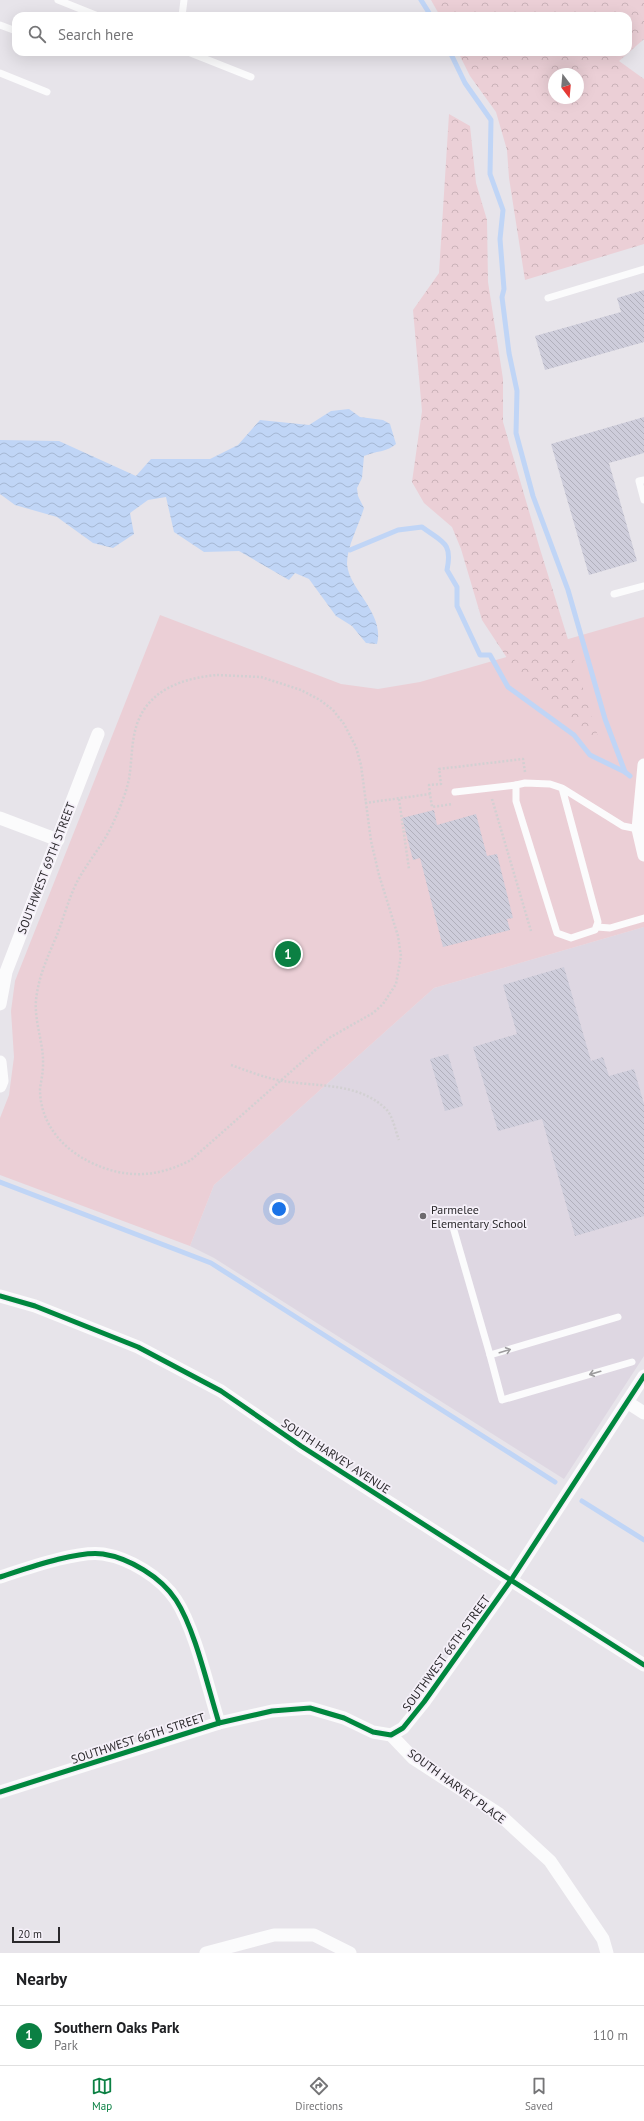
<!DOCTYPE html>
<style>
body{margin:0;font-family:"PT Sans",sans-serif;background:#f6f6f6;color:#202124}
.compass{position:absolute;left:548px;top:68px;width:36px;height:36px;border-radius:50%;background:#fff;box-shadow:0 4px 16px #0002;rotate:164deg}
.scale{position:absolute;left:12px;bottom:10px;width:48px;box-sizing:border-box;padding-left:4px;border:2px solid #2b292c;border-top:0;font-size:11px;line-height:14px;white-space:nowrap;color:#2b292c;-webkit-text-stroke:3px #f5f0f9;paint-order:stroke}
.you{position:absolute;left:279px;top:1209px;width:14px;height:14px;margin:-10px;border:3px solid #fff;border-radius:50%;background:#1a73e8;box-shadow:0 0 0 6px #1a73e833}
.badge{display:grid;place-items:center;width:26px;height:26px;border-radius:50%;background:#0b8043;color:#fff;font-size:13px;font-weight:700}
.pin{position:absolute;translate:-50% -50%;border:2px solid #fff;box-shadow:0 1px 4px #0006}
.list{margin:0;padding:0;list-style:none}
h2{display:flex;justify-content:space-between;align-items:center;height:52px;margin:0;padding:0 16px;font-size:17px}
h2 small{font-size:13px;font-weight:400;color:#757577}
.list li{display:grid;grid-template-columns:26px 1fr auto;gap:12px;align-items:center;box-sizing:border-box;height:60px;padding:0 16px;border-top:1px solid #e0e0e0}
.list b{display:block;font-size:15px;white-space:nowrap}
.list p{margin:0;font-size:13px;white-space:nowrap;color:#757577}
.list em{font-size:13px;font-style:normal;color:#757577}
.icon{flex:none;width:22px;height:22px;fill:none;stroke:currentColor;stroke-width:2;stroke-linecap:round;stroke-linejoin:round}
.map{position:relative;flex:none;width:644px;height:1953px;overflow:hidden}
.search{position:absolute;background:#fff;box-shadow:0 4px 16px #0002;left:12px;right:12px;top:12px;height:44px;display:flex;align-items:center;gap:10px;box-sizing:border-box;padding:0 14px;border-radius:12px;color:#757577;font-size:15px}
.sheet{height:112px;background:#fff}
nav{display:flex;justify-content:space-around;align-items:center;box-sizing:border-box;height:56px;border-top:1px solid #e0e0e0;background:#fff;font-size:11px;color:#757577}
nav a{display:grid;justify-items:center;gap:2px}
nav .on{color:#0b8043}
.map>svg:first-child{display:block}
.built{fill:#ded7e2}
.green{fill:#ebcfd6}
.forest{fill:url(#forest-crowns);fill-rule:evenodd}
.water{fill:url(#water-waves)}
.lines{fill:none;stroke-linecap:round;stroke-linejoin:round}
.stream{stroke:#c0d5f6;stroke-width:5}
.building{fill:url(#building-back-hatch)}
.path{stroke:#d2d0d2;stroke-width:2.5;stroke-dasharray:2 2;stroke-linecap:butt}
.service{stroke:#fbfbfc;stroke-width:7}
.minor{stroke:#fbfbfc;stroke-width:13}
.cycleway-casing{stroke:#f5f0f9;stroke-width:8}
.cycleway{stroke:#00873e;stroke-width:5}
.oneway{stroke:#9d9c9e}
.poi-dot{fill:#6d6a6e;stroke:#f5f0f9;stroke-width:1.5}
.labels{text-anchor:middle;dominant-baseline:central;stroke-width:3.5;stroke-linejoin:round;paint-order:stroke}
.street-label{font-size:12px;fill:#2b292c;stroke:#f5f0f9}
.poi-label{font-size:12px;fill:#2b292c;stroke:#f5f0f9;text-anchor:start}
</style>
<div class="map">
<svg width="644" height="1953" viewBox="0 0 644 1953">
<defs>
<pattern id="forest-crowns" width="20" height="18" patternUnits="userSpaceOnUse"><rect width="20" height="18" fill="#ebcfd6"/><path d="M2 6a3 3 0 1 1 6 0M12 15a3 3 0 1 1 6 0" fill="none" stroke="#cab2b8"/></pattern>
<pattern id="water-waves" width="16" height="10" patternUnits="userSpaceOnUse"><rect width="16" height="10" fill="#c0d5f6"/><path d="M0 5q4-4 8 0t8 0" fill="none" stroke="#a5b7d3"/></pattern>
<pattern id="building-back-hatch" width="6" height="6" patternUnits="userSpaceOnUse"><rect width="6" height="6" fill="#cecddb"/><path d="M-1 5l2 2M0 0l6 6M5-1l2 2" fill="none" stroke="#b1b0bc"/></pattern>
</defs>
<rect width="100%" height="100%" fill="#e7e4ea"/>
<path class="built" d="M 644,927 L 644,1356 L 564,1479 L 214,1258 L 190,1246 L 214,1185 L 434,988 Z"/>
<path class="green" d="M 160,615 L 341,684 L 378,689 L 420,682 L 644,617 L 644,927 L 434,988 L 214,1185 L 190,1246 L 0,1175 L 0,1118 L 9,1095 L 14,1057 L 11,1011 L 15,981 Z"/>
<g class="forest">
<path d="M 431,0 L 644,0 L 644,39 L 619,61 L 644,79 L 644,244 L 525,280 L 509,178 L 507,150 L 496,112 L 470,76 L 458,52 L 628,52 L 628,16 L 440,16 ZM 554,74 L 578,74 L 578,98 L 554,98 Z"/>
<path d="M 449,114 L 470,126 L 476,183 L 487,220 L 488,282 L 503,379 L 503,422 L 540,549 L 600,743 L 550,701 L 511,664 L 482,620 L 461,549 L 452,527 L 424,503 L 412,482 L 422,411 L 413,310 L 439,273 Z"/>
</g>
<path class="water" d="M 349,409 L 360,417 L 383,420 L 390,424 L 396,444 C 388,452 375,451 364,456 L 362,478 L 357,488 L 358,496 L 364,508 C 359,525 347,546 347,564 C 349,590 385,613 377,644 L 366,643 L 352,626 L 336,616 L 309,579 L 295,573 L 289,580 L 239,551 L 204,552 L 174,532 L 166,497 L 148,500 L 130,513 L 134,534 L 113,548 L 93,543 L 57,517 L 15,505 L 0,494 L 0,440 L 59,441 L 136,476 L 151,459 L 210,459 L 238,445 L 260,420 L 309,425 L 331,411 Z"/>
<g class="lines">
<g class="stream">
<path d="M 421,0 L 431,16"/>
<path d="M 450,52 L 465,83 L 491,120 L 490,174 L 503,210 L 500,239 L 504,289 L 502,297 L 509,353 L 517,391 L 516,433 L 533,496 L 568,590 L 605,719 L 625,772"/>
<path d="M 350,550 L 398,530 L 422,527 C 442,542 453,542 447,570 L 457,587 L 457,606 L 480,655 L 490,655 L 508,687 L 574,735 L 590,755 L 625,772 L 630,776"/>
<path d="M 0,1182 L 211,1263 L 555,1482"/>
<path d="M 582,1501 L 644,1540"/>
</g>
</g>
<g class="building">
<path d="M 644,290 L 644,342 L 545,370 L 535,336 L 621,312 L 617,298 Z"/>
<path d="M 644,417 L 644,453 L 609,463 L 637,561 L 589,575 L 551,444 Z"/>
<path d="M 434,810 L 437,825 L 476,814 L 487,856 L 497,854 L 513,918 L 507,919 L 510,930 L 443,947 L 420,858 L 413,860 L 402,818 Z"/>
<path d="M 564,967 L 591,1061 L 603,1057 L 609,1076 L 634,1069 L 644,1104 L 644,1216 L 575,1236 L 542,1119 L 498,1131 L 473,1047 L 517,1034 L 503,985 Z"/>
<path d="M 448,1054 L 463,1106 L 445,1111 L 430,1059 Z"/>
</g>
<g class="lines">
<g class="path">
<path d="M 217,675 L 261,677 L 301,690 L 320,700 L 333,710 L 344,724 L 356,747 L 361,765 L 371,841 L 379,875 L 398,936 L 401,956 L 396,984 L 383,1004 L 373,1013 L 329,1038 L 191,1160 C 157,1178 124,1179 90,1162 C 61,1148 40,1122 40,1089 C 41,1081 43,1073 43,1065 C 44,1041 32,1018 37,993 C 40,973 49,954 57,935 C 64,917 69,897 78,880 C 89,860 105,842 114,821 C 120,808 126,793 129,779 C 132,761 131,742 137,724 C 149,689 184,678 217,675 Z"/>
<path d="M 430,794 L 429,785 L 441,784 L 439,769 L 523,759 L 525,772"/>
<path d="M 399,799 L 409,869"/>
<path d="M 492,799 L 531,931"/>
<path d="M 365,803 L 430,794 L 432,807 L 453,804"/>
<path d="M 231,1065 C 248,1071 265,1078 283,1081 C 317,1087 358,1082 386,1109 C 393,1116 395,1130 399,1140"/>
</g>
<g class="service">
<path d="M 58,0 L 98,16"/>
<path d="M 182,16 L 184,0"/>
<path d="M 0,25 L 16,31"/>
<path d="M 188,52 L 251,77"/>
<path d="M 0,73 L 47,92"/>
<path d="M 548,298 L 644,269"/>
<path d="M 644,480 L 639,481 L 644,500"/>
<path d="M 614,594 L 644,586"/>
<path d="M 562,788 L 598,922 L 595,930 L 571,938 L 557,933 L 516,801 L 516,785 L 525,783 L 550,784 L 562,788 L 623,826 L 638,829"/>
<path d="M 455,792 L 516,785"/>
<path d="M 597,927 L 610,928 L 644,918"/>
<path d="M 453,1227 L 490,1355"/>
<path d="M 618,1317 L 490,1355 L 502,1400 L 632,1362"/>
</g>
<g class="minor">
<path d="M 644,765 L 638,829 L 644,855"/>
<path d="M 0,818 L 58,840"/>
<path d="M 0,1004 L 6,972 L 98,734"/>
<path d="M 0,1062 L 2,1081 L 0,1086"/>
<path d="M 0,1296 L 35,1306 L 138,1347 L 221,1391 L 301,1446 L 644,1665"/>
<path d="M 627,1402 L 644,1413"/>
<path d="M 0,1577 C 25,1569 78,1550 103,1554 C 129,1558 161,1577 176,1600 C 195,1629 208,1688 219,1723"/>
<path d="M 391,1735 L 413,1758 L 499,1814 L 550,1861 L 603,1939 L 607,1953"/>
<path d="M 0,1792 L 219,1723 L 272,1711 L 310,1708 L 344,1718 L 373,1732 L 391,1735 L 403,1728 L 424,1702 L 511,1580 L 644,1376"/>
<path d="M 206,1953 L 274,1935 L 314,1935 L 350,1953"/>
</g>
<g class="cycleway-casing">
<g id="cycleway">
<path d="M 0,1296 L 35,1306 L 138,1347 L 221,1391 L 301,1446 L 644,1665"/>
<path d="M 0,1577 C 25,1569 78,1550 103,1554 C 129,1558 161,1577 176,1600 C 195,1629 208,1688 219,1723"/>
<path d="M 0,1792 L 219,1723 L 272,1711 L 310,1708 L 344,1718 L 373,1732 L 391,1735 L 403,1728 L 424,1702 L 511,1580 L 644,1376"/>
</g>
</g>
<use href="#cycleway" class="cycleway"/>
</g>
<defs><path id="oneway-shaft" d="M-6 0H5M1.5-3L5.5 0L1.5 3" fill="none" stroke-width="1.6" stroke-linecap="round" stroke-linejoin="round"/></defs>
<g class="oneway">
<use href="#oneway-shaft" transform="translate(505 1351) rotate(-17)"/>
<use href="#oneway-shaft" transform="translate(595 1373) rotate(164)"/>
</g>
<circle class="poi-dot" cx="423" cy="1216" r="4"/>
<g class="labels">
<g class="street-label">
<text transform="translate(46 868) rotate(-69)">SOUTHWEST 69TH STREET</text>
<text transform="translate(336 1456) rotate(33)">SOUTH HARVEY AVENUE</text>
<text transform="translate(446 1653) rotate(-54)">SOUTHWEST 66TH STREET</text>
<text transform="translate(138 1738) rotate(-18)">SOUTHWEST 66TH STREET</text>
<text transform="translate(457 1786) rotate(36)">SOUTH HARVEY PLACE</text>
</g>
<g class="poi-label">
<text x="431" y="1209">Parmelee<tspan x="431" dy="14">Elementary School</tspan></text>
</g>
</g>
</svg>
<svg class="compass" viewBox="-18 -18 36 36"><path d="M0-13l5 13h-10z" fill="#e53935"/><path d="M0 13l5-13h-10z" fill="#757577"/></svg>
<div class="scale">20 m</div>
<div class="you"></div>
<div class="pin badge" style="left:288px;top:954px">1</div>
<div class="search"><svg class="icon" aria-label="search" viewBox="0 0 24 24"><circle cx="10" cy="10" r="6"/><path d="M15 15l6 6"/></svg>Search here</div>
</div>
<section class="sheet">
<h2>Nearby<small></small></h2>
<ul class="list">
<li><span class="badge">1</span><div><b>Southern Oaks Park</b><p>Park</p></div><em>110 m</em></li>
</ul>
</section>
<nav>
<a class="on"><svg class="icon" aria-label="map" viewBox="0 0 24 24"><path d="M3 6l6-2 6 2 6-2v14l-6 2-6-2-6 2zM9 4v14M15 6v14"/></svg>Map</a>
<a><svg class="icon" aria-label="directions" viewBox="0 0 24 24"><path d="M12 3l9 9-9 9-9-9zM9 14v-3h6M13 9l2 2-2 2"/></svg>Directions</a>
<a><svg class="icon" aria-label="saved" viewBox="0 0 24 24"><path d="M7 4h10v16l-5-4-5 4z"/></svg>Saved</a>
</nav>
